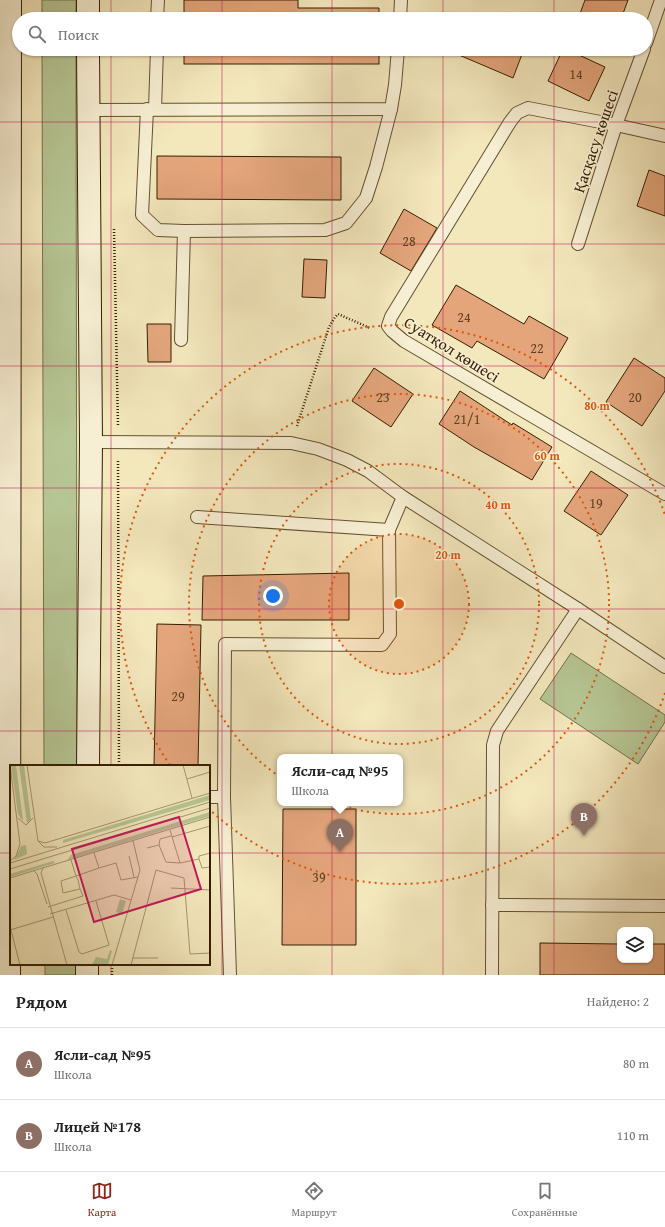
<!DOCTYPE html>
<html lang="ru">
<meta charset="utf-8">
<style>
body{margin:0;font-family:"Gentium Book Plus",serif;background:#f2f2f2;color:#222}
.controls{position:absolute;right:12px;bottom:12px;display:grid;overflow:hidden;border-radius:8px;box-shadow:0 1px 3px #0004}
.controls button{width:36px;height:36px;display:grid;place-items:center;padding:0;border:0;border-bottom:1px solid #e0e0e0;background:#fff;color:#222;font:20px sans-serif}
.you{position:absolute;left:273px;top:596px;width:14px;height:14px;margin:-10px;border:3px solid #fff;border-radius:50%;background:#1a73e8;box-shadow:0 0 0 6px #1a73e833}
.badge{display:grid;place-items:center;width:26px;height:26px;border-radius:50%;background:#8f2418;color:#fff;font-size:13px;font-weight:700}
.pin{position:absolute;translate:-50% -33px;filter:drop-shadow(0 1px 2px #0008)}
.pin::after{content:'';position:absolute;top:21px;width:14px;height:12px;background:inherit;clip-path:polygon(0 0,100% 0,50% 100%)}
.popup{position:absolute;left:277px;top:754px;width:126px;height:52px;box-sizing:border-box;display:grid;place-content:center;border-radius:8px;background:#fff;filter:drop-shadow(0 1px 3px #0005);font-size:13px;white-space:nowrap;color:#767676}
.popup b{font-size:15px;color:#222}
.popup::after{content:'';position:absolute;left:50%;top:100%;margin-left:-8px;border:8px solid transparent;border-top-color:#fff}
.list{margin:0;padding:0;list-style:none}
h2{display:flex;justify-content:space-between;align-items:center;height:52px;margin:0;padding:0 16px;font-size:17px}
h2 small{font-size:13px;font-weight:400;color:#767676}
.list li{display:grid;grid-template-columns:26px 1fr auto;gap:12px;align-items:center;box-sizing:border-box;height:72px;padding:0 16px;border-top:1px solid #e0e0e0}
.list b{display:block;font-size:15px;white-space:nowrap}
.list p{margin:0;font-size:13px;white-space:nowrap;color:#767676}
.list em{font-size:13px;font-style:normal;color:#767676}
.icon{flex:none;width:22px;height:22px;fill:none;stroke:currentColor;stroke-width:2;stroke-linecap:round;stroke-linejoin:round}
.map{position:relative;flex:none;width:665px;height:975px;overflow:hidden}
.search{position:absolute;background:#fff;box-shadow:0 1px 3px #0004;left:12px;right:12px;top:12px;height:44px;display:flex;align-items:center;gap:10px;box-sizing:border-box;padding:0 14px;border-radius:22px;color:#767676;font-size:15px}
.sheet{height:196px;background:#fff}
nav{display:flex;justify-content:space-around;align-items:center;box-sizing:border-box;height:56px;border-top:1px solid #e0e0e0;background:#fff;font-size:11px;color:#767676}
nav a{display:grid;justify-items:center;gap:2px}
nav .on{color:#8f2418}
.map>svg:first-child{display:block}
.green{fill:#b6c694;stroke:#76724a}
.building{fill:#e4a57b;stroke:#351f00}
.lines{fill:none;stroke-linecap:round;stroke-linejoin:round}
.lane-casing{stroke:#64512f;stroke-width:14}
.secondary-casing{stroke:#351f00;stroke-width:24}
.path{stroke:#351f00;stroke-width:2.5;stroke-dasharray:1 2;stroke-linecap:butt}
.lane{stroke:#f7efd3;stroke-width:12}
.secondary{stroke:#f7efd3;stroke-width:22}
.grid{fill:none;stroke:#c2185b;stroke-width:1;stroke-opacity:0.55}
.ring{fill:none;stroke:#df560b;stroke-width:2;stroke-dasharray:2 4}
.labels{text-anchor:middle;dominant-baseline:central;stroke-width:3;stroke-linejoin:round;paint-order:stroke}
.number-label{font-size:14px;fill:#61401f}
.street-label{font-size:16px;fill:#351f00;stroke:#f7efd3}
.inset-road{fill:none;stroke:#a79771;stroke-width:1}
.view{fill:#c2185b;fill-opacity:0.15;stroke:#c2185b;stroke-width:2}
.inset-edge{fill:none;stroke:#351f00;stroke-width:2}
.centre{fill:#df560b;stroke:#f7efd3;stroke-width:2}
.ring-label{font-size:12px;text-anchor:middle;font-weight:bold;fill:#df560b;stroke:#f7efd3;stroke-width:3;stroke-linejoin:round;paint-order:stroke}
</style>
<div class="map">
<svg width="665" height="975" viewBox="0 0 665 975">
<rect width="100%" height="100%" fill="#f3e7bc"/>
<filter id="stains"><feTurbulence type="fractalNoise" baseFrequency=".005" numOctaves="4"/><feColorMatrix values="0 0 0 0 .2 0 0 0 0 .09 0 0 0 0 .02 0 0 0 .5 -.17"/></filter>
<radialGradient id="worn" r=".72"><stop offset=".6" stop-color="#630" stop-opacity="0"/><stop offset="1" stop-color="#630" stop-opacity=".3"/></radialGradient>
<g class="green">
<rect x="42" y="0" width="34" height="19"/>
<path d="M 42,49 L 76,49 L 77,766 L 44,766 Z"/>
<path d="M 571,653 L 665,715 L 665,722 L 638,764 L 540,699 Z"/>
<rect x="45" y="964" width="32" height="11"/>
</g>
<g class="building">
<path d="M 184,0 L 298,0 L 298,8 L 379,8 L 379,19 L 184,19 Z"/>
<path d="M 585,0 L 628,0 L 621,19 L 578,19 Z"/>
<rect x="184" y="49" width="195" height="15"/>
<path d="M 445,49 L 524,49 L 513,78 Z"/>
<path d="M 563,49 L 566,49 L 605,67 L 589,101 L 548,81 Z"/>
<path d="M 157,156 L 341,157 L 341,200 L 157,199 Z"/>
<path d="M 649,170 L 665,176 L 665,216 L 637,206 Z"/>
<path d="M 404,209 L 437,228 L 411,271 L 380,253 Z"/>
<path d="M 304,259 L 327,260 L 325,298 L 302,297 Z"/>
<path d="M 456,285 L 524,324 L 529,316 L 568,338 L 544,379 L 477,341 L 472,348 L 432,325 Z"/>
<path d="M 147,324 L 171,324 L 171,362 L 148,362 Z"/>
<path d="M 634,358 L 665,378 L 665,391 L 642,426 L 606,402 Z"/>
<path d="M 374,368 L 413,394 L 391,427 L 352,401 Z"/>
<path d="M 460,391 L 512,425 L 513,423 L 552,447 L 532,480 L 474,447 L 439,424 Z"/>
<path d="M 591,471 L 628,495 L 601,535 L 564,511 Z"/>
<path d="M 349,573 L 349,620 L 202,620 L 203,576 Z"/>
<path d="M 157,624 L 201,625 L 198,766 L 154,766 Z"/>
<path d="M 283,809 L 356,809 L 356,945 L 282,945 Z"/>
<path d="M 540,943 L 620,944 L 620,960 L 650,960 L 650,944 L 665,944 L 665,975 L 540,975 Z"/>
</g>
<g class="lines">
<g class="lane-casing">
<g id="lane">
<path d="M 157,19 L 158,0"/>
<path d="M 400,19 L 401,0"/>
<path d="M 646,43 L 661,0"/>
<path d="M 147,109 L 142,215 L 158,230 L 184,231 L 325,230 L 346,223 L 366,198 L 376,167 L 391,109"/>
<path d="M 155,109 L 157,49"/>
<path d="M 89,110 L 391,109 L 395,85 L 398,49"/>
<path d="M 665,136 L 616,125 L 528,108 L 517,113 L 510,122 L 391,317 L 388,326 L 392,331 L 404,341 L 665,494"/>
<path d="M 578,244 L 616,125 L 644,49"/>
<path d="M 181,340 L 184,231"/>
<path d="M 91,442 L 291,443 L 318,449 L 347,460 L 368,471 L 403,497 L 578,609 L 665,667"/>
<path d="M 197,517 L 389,530"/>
<path d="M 209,797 L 224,797 L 230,975"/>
<path d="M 224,797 L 225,644 L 382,645 L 390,634 L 389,530 L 403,497"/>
<path d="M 492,905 L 665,906"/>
<path d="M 492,975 L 493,745 L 497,731 L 578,609"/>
</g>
</g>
<g class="secondary-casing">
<g id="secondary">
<path d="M 88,0 L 88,19"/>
<path d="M 88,766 L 91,442 L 88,49"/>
<path d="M 9,975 L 10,0"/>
<path d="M 87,975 L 87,964"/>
</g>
</g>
<g class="path">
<path d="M 114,229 L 118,426"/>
<path d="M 297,426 L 329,327 L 335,317 L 338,314 L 370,328"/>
<path d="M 118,461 L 119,766"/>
<path d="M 112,975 L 112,964"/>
</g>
<use href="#lane" class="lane"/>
<use href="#secondary" class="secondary"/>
</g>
<path class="grid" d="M 111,0 L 111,19M 222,0 L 222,19M 332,0 L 332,19M 443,0 L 443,19M 554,0 L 554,19M 111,49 L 111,766M 222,49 L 222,975M 332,49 L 332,975M 443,49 L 443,975M 554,49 L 554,975M 0,122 L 665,122M 0,244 L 665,244M 0,366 L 665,366M 0,488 L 665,488M 0,609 L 665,609M 0,731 L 665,731M 0,853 L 11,853M 209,853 L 665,853M 111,964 L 111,975"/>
<circle cx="399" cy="604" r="70" fill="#df560b" fill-opacity=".12"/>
<g class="ring">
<circle cx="399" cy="604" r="70"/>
<circle cx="399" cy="604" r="140"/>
<circle cx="399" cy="604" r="210"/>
<path d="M665 693A280 280 0 0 1 210 810M170 765A280 280 0 1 1 665 515"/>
</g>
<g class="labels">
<g class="number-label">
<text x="576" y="74">14</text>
<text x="409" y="241">28</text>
<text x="464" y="317">24</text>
<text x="537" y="348">22</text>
<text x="383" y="397">23</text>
<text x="635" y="397">20</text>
<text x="467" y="419">21/1</text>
<text x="596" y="503">19</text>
<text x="178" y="696">29</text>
<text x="319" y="877">39</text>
</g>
<g class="street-label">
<text transform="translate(595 141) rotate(-71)">Қасқасу көшесі</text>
<text transform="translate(452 349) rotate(32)">Суатқол көшесі</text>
</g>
</g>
<g transform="translate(10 765)">
<rect width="200" height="200" fill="#f3e7bc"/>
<path d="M 1,0 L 6,0 L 13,56 L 8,49 ZM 9,0 L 14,0 L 21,55 L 17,58 ZM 200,30 L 200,35 L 53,78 L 53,75 ZM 200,47 L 200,51 L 57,95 L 61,90 ZM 16,80 L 17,89 L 4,95 L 11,81 ZM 43,96 L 45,98 L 0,112 L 0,109 ZM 110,134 L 116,136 L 112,149 L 106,147 ZM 100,185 L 102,186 L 98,200 L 82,200 L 86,192 L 97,194 Z" fill="#b6c694"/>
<path class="inset-road" d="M 0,0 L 10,79 L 6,91 L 0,96M 17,0 L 28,76 L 34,82 L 47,82M 173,0 L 182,33M 177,14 L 200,7M 8,53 L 16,60 L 23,53M 160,65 L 170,98 L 189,94 L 189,91 L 200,88M 161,71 L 150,74 L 149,80 L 156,97 L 170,98M 162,72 L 200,61M 28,76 L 35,78 L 200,28M 137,83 L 149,80M 119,91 L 124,112M 189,94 L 192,103 L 200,102M 61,95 L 66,111 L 89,103 L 84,88M 0,98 L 200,37M 33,103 L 31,108 L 57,200M 89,103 L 106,98 L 111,115 L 128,112M 0,104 L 200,43M 24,106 L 27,109 L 37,139M 0,113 L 200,52M 161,123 L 200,125M 38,142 L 73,131 L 70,124 L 68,115 L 66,111 L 51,116 L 53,128 L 70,124M 56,145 L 69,187 L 72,189 L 99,180 L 86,136M 40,149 L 104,130 L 121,135M 0,165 L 43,152M 1,165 L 10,200M 122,193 L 148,193M 102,200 L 130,105 L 123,76M 121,200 L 146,105 L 174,113 L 180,189 L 200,188"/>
<path class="view" d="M 169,52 L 191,124 L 84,157 L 62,84 Z"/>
<rect width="200" height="200" class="inset-edge"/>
</g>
<circle cx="399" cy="604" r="6" class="centre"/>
<g class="ring-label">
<text x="597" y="410">80 m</text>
<text x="547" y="460">60 m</text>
<text x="498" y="509">40 m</text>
<text x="448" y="559">20 m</text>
</g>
<rect width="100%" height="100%" filter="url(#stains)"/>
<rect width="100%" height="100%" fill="url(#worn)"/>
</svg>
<div class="controls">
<button><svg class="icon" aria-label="layers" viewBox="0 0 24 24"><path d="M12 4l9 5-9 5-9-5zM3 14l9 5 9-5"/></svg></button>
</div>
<div class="you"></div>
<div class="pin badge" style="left:340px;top:852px;background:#8d6e63">A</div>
<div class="popup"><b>Ясли-сад №95</b>Школа</div>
<div class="pin badge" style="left:584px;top:836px;background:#8d6e63">B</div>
<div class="search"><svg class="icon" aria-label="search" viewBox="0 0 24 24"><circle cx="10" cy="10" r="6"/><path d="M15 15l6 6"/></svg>Поиск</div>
</div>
<section class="sheet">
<h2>Рядом<small>Найдено: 2</small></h2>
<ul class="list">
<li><span class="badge" style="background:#8d6e63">A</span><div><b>Ясли-сад №95</b><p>Школа</p></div><em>80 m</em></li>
<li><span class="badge" style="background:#8d6e63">B</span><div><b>Лицей №178</b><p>Школа</p></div><em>110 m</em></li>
</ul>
</section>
<nav>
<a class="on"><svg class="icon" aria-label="map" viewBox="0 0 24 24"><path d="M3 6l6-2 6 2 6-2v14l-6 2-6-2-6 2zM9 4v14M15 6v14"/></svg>Карта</a>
<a><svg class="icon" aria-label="directions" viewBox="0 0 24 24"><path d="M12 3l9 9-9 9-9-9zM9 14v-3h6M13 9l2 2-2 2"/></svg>Маршрут</a>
<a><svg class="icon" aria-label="saved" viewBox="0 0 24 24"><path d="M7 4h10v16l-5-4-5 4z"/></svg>Сохранённые</a>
</nav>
